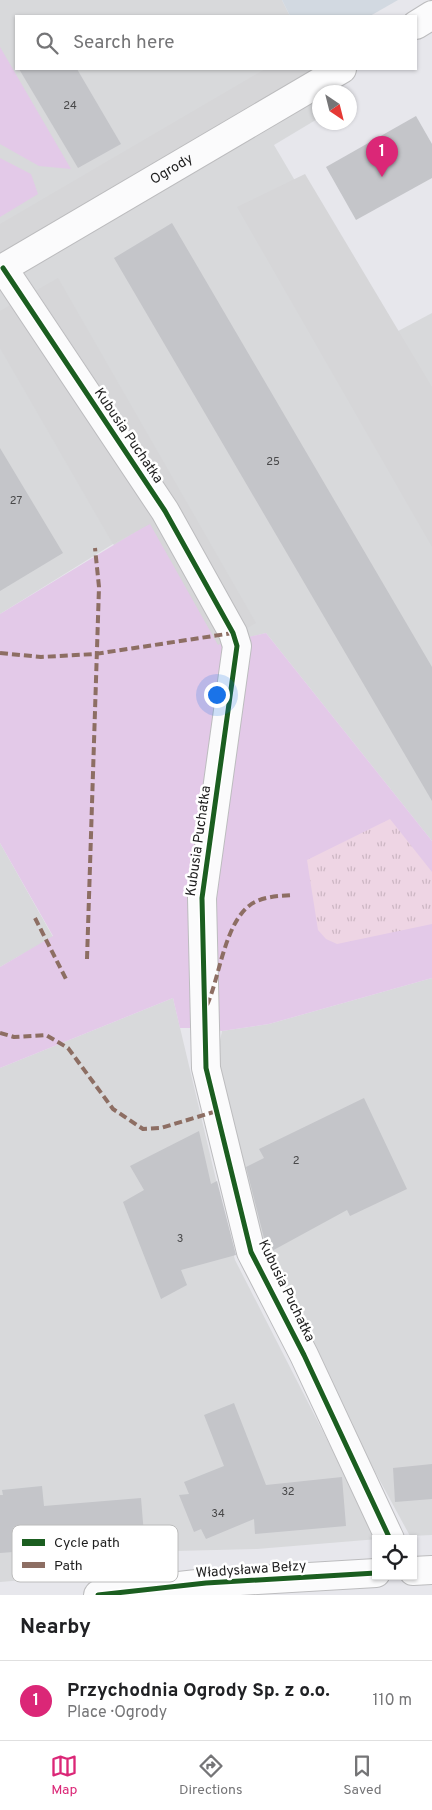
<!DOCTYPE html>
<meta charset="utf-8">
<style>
body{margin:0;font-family:Overpass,sans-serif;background:#f2f2f2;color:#202124}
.controls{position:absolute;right:15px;bottom:15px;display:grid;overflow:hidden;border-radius:0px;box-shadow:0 1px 4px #0004}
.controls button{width:45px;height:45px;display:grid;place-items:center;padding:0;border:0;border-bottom:1px solid #e0e0e0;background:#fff;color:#202124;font:25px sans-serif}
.compass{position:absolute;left:312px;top:85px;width:45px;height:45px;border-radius:50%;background:#fff;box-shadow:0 1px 4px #0004;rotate:145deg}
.you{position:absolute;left:216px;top:694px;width:18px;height:18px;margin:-12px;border:4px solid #fff;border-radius:50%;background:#1a73e8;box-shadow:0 0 0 8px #1a73e833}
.badge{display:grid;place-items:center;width:32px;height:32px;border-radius:50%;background:#db2777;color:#fff;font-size:16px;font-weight:700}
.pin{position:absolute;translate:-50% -41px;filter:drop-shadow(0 1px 2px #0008)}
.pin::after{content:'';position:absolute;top:26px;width:18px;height:15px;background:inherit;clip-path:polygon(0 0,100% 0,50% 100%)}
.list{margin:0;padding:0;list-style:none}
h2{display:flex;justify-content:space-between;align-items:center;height:65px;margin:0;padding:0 20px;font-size:21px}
h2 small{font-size:16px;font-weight:400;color:#757577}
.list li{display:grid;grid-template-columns:32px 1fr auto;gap:15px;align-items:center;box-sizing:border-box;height:80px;padding:0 20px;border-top:1px solid #e0e0e0}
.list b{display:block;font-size:19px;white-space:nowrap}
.list p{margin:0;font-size:16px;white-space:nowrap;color:#757577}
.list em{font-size:16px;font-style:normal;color:#757577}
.icon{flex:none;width:28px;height:28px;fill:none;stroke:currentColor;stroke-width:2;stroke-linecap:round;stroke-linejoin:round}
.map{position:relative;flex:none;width:432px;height:1595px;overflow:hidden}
.search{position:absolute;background:#fff;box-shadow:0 1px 4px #0004;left:15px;right:15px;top:15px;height:55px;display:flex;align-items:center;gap:12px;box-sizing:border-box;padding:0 18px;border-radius:0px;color:#757577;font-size:19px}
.sheet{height:145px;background:#fff}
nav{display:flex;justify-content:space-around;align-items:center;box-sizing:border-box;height:70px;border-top:1px solid #e0e0e0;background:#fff;font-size:14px;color:#757577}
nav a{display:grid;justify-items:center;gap:2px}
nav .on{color:#db2777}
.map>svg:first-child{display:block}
.residential{fill:#d8d9db}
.commercial{fill:#d2d9e1}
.grass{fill:#e3c9e8}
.park{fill:url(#park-tufts)}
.parking{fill:#d6d6d8}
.building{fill:#c4c5c9}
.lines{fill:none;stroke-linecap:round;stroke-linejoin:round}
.minor-casing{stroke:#bcbcbe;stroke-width:30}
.minor{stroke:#fbfbfc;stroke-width:28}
.quiet{stroke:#8d6e63;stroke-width:4;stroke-dasharray:8 4;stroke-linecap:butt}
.cycleway-casing{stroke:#fff;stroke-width:8}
.cycleway{stroke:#1b5e20;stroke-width:5}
.labels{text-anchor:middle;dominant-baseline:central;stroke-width:5;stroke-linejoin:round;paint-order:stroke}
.number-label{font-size:11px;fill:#484849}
.street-label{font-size:14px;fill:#1e1e1e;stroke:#fff}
.key{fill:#fff;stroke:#bcbcbc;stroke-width:1}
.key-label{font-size:14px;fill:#1e1e1e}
</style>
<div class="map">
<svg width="432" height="1595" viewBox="0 0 432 1595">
<defs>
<pattern id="park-tufts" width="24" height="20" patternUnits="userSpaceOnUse" patternTransform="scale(1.25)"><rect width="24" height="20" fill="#eed5e4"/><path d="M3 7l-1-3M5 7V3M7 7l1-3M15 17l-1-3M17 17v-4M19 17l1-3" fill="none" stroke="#ccb6c3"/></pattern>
</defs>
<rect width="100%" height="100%" fill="#e7e7ec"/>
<g class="residential">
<path d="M 0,0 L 282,0 L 290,16 L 16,16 L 16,69 L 317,69 L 329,92 L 320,92 L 319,118 L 274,145 L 387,337 L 432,313 L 432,841 L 266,633 L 218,645 L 113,544 L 0,614 Z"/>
<path d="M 0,843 L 53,937 L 0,967 Z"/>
<path d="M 432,978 L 432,1535 L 410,1536 L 255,1251 L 213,1076 L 222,1031 L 269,1024 Z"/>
<path d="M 173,998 L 235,1260 L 378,1539 L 257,1549 L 175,1551 L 84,1575 L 0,1582 L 0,1068 Z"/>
</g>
<path class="commercial" d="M 282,0 L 398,0 L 370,16 L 290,16 Z"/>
<g class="grass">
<path d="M 0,47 L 71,169 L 39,166 L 0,144 Z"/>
<path d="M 0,158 L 31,174 L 38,194 L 0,217 Z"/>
<path d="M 150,523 L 218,644 L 266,633 L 432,841 L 432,978 L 269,1024 L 222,1031 L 204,1028 L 180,1028 L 173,998 L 0,1068 L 0,967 L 53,936 L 0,843 L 0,614 Z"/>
</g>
<path class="park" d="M 390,819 L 432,872 L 432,924 L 337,944 L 326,939 L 318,930 L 307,860 Z"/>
<g class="parking">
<path d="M 265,69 L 309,69 L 318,83 L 0,270 L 0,224 Z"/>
<path d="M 305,174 L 432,387 L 432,547 L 237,207 Z"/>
<path d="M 58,278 L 256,623 L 218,645 L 150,524 L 113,544 L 0,348 L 0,311 Z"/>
</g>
<g class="building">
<path d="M 19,69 L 77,69 L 121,144 L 78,168 Z"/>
<path d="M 416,116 L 432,144 L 432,178 L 356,220 L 326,167 Z"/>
<path d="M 172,223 L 432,667 L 432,801 L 114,258 Z"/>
<path d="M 0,448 L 63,553 L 0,591 Z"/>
<path d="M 364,1098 L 407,1189 L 350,1216 L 347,1210 L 270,1252 L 266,1246 L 246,1167 L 264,1158 L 259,1149 Z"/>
<path d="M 199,1131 L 211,1184 L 217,1181 L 236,1255 L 181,1270 L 187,1285 L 161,1299 L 123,1202 L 144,1190 L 130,1166 Z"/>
<path d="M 234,1403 L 266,1485 L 342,1477 L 346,1526 L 255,1534 L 254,1519 L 206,1539 L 201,1529 L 194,1532 L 179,1495 L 189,1494 L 184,1482 L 224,1466 L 204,1415 Z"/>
<path d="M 432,1464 L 432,1499 L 395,1502 L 393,1468 Z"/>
<path d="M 42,1486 L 44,1506 L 141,1498 L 145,1547 L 94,1551 L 94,1546 L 0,1553 L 0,1495 L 3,1495 L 2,1490 Z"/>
</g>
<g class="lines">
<g class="minor-casing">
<g id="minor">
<path d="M 416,25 L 432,15"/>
<path d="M 3,268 L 165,511 L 233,633 L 237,646 L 202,898 L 206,1068 L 251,1252 L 304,1355 L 390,1539"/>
<path id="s1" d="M 0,270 L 342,69"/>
<path d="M 413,1571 L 432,1570"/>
<path d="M 98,1595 L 206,1583 L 376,1573"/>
</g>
</g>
<use href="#minor" class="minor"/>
<g class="quiet">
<path d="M 0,653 L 41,657 L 95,654 L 233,633 L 234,636"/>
<path d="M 35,918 L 67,981"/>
<path d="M 87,959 L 99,587 L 95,548"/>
<path d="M 207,1005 C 220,977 225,917 255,902 C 267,896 280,896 293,895"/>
<path d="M 0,1033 L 14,1037 L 46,1035 L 68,1048 L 113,1109 L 143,1129 L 161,1128 L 217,1111"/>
</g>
<g class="cycleway-casing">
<g id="cycleway">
<path d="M 3,268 L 165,511 L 233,633 L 237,646 L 202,898 L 206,1068 L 251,1252 L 304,1355 L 390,1539"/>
<path d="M 98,1595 L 206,1583 L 376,1573"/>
</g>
</g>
<use href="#cycleway" class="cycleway"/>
</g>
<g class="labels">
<g class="number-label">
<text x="70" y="106">24</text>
<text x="273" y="462">25</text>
<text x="16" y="501">27</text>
<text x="296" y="1161">2</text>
<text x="180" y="1239">3</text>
<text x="288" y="1492">32</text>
<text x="218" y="1514">34</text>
</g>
<g class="street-label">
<text stroke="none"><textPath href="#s1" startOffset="199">Ogrody</textPath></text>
<text transform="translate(128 436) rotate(56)">Kubusia Puchatka</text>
<text transform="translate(199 841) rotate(-82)">Kubusia Puchatka</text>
<text transform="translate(286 1291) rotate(64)">Kubusia Puchatka</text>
<text transform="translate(251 1570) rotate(-4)">Władysława Bełzy</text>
</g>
</g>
<rect x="12" y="1525" width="166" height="57" rx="8" class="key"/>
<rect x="22" y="1539" width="23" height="7" fill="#1b5e20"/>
<rect x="22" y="1562" width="23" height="6" fill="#8d6e63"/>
<g class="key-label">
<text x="54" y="1547">Cycle path</text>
<text x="54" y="1570">Path</text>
</g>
</svg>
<div class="controls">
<button><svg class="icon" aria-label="locate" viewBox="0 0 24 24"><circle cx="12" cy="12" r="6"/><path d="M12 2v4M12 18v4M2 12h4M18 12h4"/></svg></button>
</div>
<svg class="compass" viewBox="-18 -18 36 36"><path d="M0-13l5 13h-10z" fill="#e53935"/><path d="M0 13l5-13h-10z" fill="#757577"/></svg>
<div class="you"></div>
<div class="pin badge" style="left:382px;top:177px">1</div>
<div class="search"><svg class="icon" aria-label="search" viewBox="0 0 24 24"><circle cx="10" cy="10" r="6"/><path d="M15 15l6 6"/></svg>Search here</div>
</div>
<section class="sheet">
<h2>Nearby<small></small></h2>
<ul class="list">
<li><span class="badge">1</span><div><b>Przychodnia Ogrody Sp. z o.o.</b><p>Place · Ogrody</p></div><em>110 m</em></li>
</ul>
</section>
<nav>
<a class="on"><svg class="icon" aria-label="map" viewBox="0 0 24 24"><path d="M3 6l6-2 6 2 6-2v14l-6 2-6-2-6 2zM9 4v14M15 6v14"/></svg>Map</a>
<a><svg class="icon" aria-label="directions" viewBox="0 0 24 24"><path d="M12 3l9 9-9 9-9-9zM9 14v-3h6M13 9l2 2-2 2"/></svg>Directions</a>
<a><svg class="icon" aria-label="saved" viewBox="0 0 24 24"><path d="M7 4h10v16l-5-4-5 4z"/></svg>Saved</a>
</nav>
